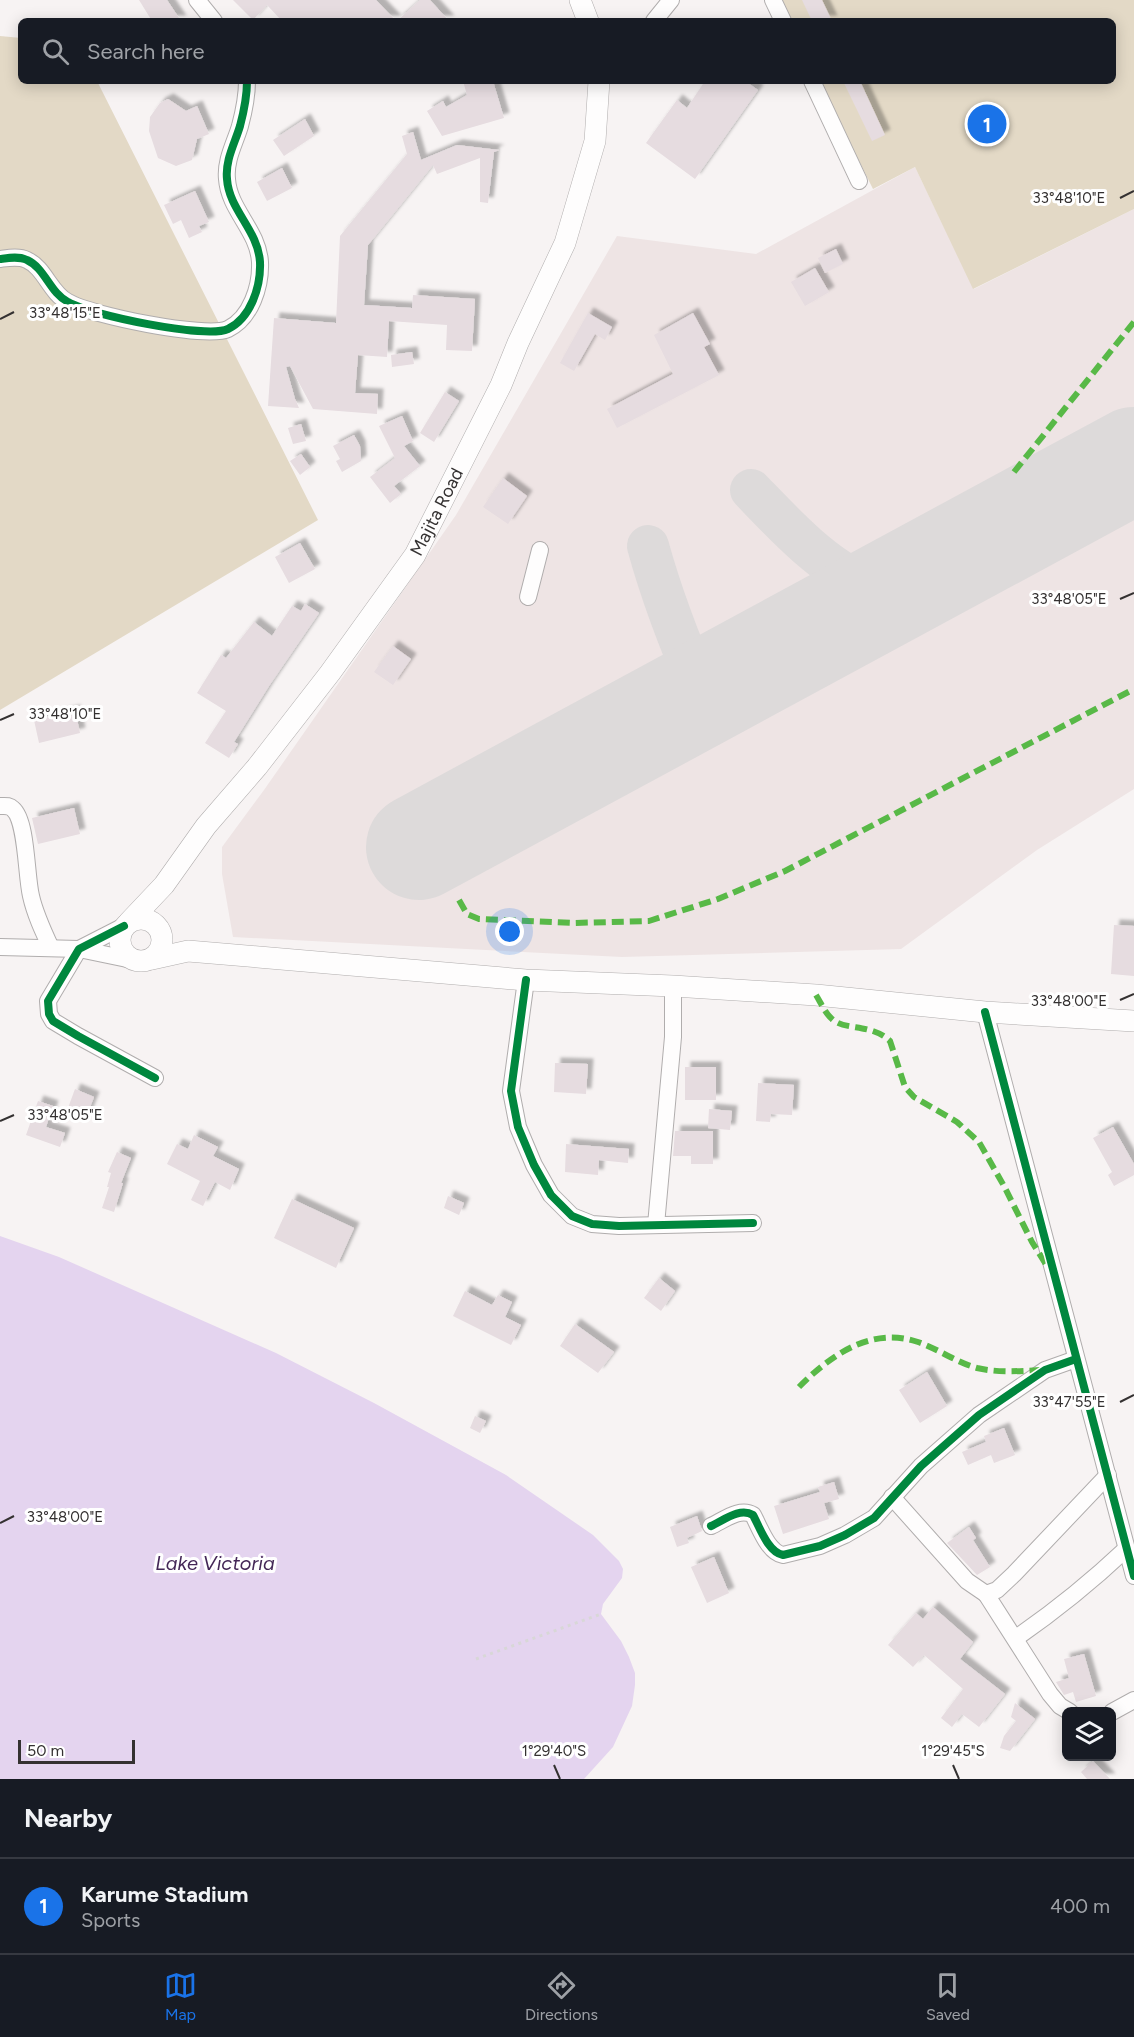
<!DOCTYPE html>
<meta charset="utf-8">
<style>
body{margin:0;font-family:Figtree,sans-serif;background:#20242c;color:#f1f3f6}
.controls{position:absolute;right:18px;bottom:18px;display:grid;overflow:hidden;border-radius:9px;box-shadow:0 3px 15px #0003}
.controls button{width:54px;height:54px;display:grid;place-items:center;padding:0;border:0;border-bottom:2px solid #363941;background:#171b24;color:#f1f3f6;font:30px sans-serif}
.scale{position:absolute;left:18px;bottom:15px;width:117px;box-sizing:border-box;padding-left:6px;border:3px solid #343131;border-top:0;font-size:16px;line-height:21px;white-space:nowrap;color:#343131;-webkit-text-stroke:4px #fff;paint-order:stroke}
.you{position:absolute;left:510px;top:932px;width:21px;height:21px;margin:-15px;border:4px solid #fff;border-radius:50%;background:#1a73e8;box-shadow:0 0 0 9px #1a73e833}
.badge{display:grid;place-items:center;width:39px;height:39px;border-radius:50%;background:#1a73e8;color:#fff;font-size:20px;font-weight:700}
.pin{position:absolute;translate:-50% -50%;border:3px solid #fff;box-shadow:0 2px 6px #0006}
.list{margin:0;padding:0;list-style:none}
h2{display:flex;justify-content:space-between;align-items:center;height:78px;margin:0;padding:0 24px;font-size:26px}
h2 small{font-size:20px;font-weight:400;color:#9ea1a6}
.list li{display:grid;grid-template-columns:39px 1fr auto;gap:18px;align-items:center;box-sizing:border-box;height:96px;padding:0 24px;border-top:2px solid #363941}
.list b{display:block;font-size:22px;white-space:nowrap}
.list p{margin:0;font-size:20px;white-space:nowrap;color:#9ea1a6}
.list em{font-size:20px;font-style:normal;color:#9ea1a6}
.icon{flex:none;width:33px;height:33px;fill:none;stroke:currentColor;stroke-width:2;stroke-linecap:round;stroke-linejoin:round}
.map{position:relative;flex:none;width:1134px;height:1779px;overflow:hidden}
.search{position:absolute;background:#171b24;box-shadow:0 3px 15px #0003;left:18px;right:18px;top:18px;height:66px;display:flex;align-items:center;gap:15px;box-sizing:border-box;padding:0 21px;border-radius:9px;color:#9ea1a6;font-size:22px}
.sheet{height:174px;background:#171b24}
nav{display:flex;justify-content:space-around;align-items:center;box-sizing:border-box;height:84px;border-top:2px solid #363941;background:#171b24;font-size:16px;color:#9ea1a6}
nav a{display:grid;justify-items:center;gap:3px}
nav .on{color:#1a73e8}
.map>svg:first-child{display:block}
.built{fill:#eee4e4}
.green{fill:#e3d9c6}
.water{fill:#e4d4ef}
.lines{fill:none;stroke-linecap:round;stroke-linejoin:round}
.taxiway{stroke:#dddada;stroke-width:42}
.runway{stroke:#dddada;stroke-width:106}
.building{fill:#e6dce0;filter:url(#shadow)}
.minor-casing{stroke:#b0adad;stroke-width:18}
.major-casing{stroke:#b0adad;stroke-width:22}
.path{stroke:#d8d7d7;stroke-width:3;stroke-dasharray:3 4.5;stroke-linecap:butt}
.minor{stroke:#fefdfd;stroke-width:16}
.major{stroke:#fefdfd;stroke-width:21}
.quiet{stroke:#58b947;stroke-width:6;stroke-dasharray:12 6;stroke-linecap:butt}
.cycleway-casing{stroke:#fff;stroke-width:11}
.cycleway{stroke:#00873e;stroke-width:8}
.ticks{fill:none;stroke:#343131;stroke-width:2}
.labels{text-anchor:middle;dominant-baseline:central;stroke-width:6;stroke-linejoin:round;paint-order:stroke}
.street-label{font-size:18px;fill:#343131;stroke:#fff}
.water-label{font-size:20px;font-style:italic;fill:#442757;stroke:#fff}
.ticks-label{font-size:15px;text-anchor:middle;fill:#343131;stroke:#fff;stroke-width:6;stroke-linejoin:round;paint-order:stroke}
</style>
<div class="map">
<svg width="1134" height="1779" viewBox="0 0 1134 1779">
<defs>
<filter id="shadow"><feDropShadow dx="5.5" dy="-5.5" stdDeviation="1.5" flood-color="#0004"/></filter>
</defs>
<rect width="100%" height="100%" fill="#f7f3f3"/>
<path class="built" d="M 915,167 L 974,289 L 1134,209 L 1134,789 L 1037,850 L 901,949 L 622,957 L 233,937 L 222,874 L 222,847 L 264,790 L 456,515 L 617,236 L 756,254 Z"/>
<g class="green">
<path d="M 778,0 L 1134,0 L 1134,209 L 973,289 L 915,167 L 873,189 L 819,81 L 1113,81 L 1113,21 L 789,21 Z"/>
<path d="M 0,36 L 21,38 L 21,81 L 97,81 L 318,520 L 0,710 Z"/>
</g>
<path class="water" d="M 0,1236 L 59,1257 L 276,1353 L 374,1403 L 506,1475 L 593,1535 L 619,1561 L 623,1569 L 622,1578 L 603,1604 L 601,1614 L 621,1641 L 629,1657 L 635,1673 L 635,1685 L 632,1706 L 613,1747 L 584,1779 L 0,1779 Z"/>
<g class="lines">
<g class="taxiway">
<path d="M 751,490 C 781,521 821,565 861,582 C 871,587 882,588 892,591"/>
<path d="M 648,546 C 662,597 681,646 702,694"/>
</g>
<path class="runway" d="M 419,847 L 1134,460"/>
</g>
<g class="building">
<path d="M 139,0 L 167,0 L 181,21 L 152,21 Z"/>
<path d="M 233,0 L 376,0 L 396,21 L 282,21 L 267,5 L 253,20 Z"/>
<path d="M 420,0 L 430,0 L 449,21 L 397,21 Z"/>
<path d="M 802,0 L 822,0 L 832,21 L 812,21 Z"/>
<path d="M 463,81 L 493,81 L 504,118 L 442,136 L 427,111 L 443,101 L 446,107 L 467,95 Z"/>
<path d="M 705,81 L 745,81 L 758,90 L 695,179 L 646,143 L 677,100 L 687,108 Z"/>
<path d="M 843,81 L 860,81 L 885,135 L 872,141 Z"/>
<path d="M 168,99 L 186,111 L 197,106 L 209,134 L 197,139 L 192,160 L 176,166 L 158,158 L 149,131 L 150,117 L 160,103 Z"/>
<path d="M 305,119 L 314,136 L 284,156 L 273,140 Z"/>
<path d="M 413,132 L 421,160 L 457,145 L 499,150 L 494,152 L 488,203 L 480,202 L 480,158 L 437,174 L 433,165 L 368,245 L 364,305 L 412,308 L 413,295 L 475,299 L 472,351 L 446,350 L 447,325 L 389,321 L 387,357 L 358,355 L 355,393 L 378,394 L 377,414 L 313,409 L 290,366 L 286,367 L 295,399 L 299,408 L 268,406 L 274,318 L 336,323 L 340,236 L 407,154 L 402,136 Z"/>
<path d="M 282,168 L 292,188 L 267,201 L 257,182 Z"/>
<path d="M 195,191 L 209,222 L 199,226 L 202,232 L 189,238 L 181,220 L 173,224 L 164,205 Z"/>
<path d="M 836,249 L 843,264 L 825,273 L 818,258 Z"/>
<path d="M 815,268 L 829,292 L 805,306 L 791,282 Z"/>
<path d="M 588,313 L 612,327 L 605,340 L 595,334 L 574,371 L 560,363 Z"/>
<path d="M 693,313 L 710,344 L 704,347 L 719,375 L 617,428 L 607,409 L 673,374 L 654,335 Z"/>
<path d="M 412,352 L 414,364 L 392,367 L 391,355 Z"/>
<path d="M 445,392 L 459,401 L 434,442 L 420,433 Z"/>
<path d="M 402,416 L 413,441 L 404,446 L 420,466 L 394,486 L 401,494 L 390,503 L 370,477 L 395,458 L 379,426 Z"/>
<path d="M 301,424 L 306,441 L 293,444 L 288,428 Z"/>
<path d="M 354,435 L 360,446 L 361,461 L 342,472 L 336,461 L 340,459 L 333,446 Z"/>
<path d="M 301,454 L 310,467 L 300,475 L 290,461 Z"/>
<path d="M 503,478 L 527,496 L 508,524 L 483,507 Z"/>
<path d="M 300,543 L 315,569 L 289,583 L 275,557 Z"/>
<path d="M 305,604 L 319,613 L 269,686 L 234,742 L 238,744 L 229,758 L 205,743 L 226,711 L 197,693 L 221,655 L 226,658 L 254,622 L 272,636 L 292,606 L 301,611 Z"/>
<path d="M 393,646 L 411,659 L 393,685 L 374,672 Z"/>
<path d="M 75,710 L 80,733 L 39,743 L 34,720 Z"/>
<path d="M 74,808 L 80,834 L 38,844 L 32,818 Z"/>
<path d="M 1114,925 L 1134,926 L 1134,976 L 1111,974 Z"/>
<path d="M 555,1063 L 588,1064 L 586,1094 L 554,1092 Z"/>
<rect x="685" y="1067" width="31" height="33"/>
<path d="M 758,1083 L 794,1085 L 792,1115 L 771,1114 L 770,1122 L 756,1121 Z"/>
<path d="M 75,1089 L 94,1097 L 87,1115 L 68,1108 Z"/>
<path d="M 38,1101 L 53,1106 L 46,1127 L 65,1133 L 60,1147 L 26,1135 Z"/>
<path d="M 709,1109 L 732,1111 L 730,1130 L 708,1128 Z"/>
<path d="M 1113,1127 L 1134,1164 L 1134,1175 L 1114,1186 L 1108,1175 L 1112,1172 L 1093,1138 Z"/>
<path d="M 675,1131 L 713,1131 L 713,1164 L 691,1164 L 691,1156 L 673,1156 Z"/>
<path d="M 194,1135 L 218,1147 L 213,1156 L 239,1169 L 230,1190 L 215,1182 L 203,1206 L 191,1200 L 200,1181 L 167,1164 L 177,1144 L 188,1149 Z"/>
<path d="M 566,1144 L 629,1149 L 628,1163 L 599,1160 L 598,1175 L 565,1172 Z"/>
<path d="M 117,1152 L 131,1158 L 121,1183 L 123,1183 L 114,1212 L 102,1208 L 109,1187 L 107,1187 L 111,1173 L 108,1172 Z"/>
<path d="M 448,1196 L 464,1203 L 459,1215 L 444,1208 Z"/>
<path d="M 292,1199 L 354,1228 L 336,1268 L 274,1238 Z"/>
<path d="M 659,1278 L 675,1291 L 661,1311 L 644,1298 Z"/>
<path d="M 465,1291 L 492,1305 L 498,1295 L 512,1302 L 505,1317 L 521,1325 L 511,1345 L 453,1316 Z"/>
<path d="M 575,1324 L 614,1352 L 598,1373 L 560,1346 Z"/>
<path d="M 927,1372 L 947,1406 L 920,1423 L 899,1390 Z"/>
<path d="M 475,1416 L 486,1421 L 480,1433 L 470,1428 Z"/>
<path d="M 1004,1428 L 1015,1455 L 994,1463 L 991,1455 L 968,1465 L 962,1452 L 986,1442 L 984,1436 Z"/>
<path d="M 834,1482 L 839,1499 L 824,1503 L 829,1519 L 783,1534 L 774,1506 L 820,1492 L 818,1487 Z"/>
<path d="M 697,1516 L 702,1531 L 687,1538 L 689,1543 L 677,1547 L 670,1527 Z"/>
<path d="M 969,1527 L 976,1538 L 973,1540 L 990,1567 L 977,1575 L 947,1543 Z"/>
<path d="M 714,1557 L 729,1593 L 707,1603 L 691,1567 Z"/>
<path d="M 933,1607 L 973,1642 L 960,1659 L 1005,1694 L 979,1727 L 962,1714 L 952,1727 L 941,1718 L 963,1689 L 924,1655 L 913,1667 L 888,1645 L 916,1613 L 923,1619 Z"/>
<path d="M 1084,1654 L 1096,1696 L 1076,1702 L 1073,1692 L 1064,1695 L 1056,1682 L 1069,1678 L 1064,1659 Z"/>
<path d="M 1015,1703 L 1035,1719 L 1010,1751 L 1000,1748 L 1004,1736 L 1016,1721 L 1011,1717 Z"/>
<path d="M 1093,1761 L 1110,1779 L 1087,1779 L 1081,1772 Z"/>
</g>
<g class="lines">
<g class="minor-casing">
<g id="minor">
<path d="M 197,0 L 214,21"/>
<path d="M 773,0 L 783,21"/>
<path d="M 654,21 L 671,0"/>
<path d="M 812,81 L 859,181"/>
<path d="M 0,259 C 8,258 19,256 27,260 C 45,268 50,293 68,302 C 90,315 206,339 228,329 C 251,318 261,286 260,262 C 258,230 229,210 227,179 C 225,160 235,143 240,126 C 244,111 247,96 247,81"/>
<path d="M 528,597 L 540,550"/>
<path d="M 0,806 C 5,806 9,805 13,809 C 27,821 26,876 31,896 C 35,914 43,931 51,948"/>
<path d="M 124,926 L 79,949 L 48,1001 L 49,1014 L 53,1021 L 78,1036 L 155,1078"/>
<path d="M 0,947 L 79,949 L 132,960"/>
<path d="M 526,980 L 511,1091 L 518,1127 L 534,1165 L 551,1195 L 572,1216 L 592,1224 L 619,1226 L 753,1223"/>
<path d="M 985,1012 L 1134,1576"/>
<path d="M 656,1225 L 673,1037 L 673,986"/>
<path d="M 892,1497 L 967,1581 L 986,1594 L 997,1590 L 1014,1574 L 1108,1475"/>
<path d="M 711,1526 C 724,1520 740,1507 753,1515 C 760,1528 768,1552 783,1555 L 820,1546 L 845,1535 L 874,1518 L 921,1466 L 979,1415 L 1045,1370 L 1076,1359"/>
<path d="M 986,1594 L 1050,1694 L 1060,1706 L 1070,1712"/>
<path d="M 1016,1638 C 1055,1611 1091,1582 1126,1549"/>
<path d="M 1112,1712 L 1134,1700"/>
</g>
</g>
<g class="major-casing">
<g id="major">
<path d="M 580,0 L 588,21"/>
<circle cx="141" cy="940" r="21"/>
<path id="s1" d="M 129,922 L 164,885 L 206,826 L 257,767 L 330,673 L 415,555 L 501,385 L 518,343 L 565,243 L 595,141 L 599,81"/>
<path d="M 152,959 L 188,951 L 526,980 L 673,986 L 816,995 L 985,1012 L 1134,1021"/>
</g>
</g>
<path class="path" d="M 476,1659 L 601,1614"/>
<use href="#minor" class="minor"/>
<use href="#major" class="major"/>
<g class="quiet">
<path d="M 1014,472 L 1134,322"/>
<path d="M 459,900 L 467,914 L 479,919 L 573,923 L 649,921 L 718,899 L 785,871 L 1134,689"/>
<path d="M 816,995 C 821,1003 825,1013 832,1019 C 845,1031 871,1023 890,1041 L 905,1087 L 914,1097 L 957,1122 L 979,1142 L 1004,1186 L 1032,1242 L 1047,1266"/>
<path d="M 799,1387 C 831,1355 871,1326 918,1342 C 938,1349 956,1362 977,1368 C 998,1373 1020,1371 1042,1370"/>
</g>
<g class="cycleway-casing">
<g id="cycleway">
<path d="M 0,259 C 8,258 19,256 27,260 C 45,268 50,293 68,302 C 90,315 206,339 228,329 C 251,318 261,286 260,262 C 258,230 229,210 227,179 C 225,160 235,143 240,126 C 244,111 247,96 247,81"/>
<path d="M 124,926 L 79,949 L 48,1001 L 49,1014 L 53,1021 L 78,1036 L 155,1078"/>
<path d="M 526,980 L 511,1091 L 518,1127 L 534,1165 L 551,1195 L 572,1216 L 592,1224 L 619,1226 L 753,1223"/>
<path d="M 985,1012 L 1134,1576"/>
<path d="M 711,1526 C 724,1520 740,1507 753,1515 C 760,1528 768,1552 783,1555 L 820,1546 L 845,1535 L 874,1518 L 921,1466 L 979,1415 L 1045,1370 L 1076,1359"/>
</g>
</g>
<use href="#cycleway" class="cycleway"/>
</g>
<path class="ticks" d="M 1120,198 L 1134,191M 0,319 L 14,312M 1120,599 L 1134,593M 0,720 L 14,714M 1120,1000 L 1134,994M 0,1121 L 14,1115M 1120,1402 L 1134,1395M 0,1523 L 14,1516M 554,1765 L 560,1779M 953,1765 L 959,1779"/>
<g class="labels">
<g class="street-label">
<text stroke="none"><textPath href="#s1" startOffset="514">Majita Road</textPath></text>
</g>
<g class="water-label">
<text x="215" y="1563">Lake Victoria</text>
</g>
</g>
<g class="ticks-label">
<text x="1069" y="203">33°48'10"E</text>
<text x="65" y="318">33°48'15"E</text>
<text x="1069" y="604">33°48'05"E</text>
<text x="65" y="719">33°48'10"E</text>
<text x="1069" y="1006">33°48'00"E</text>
<text x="65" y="1120">33°48'05"E</text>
<text x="1069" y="1407">33°47'55"E</text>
<text x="65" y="1522">33°48'00"E</text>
<text x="554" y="1756">1°29'40"S</text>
<text x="953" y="1756">1°29'45"S</text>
</g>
</svg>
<div class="controls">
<button><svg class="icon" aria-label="layers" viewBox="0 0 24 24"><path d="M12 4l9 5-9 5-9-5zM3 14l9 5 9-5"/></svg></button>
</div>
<div class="scale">50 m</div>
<div class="you"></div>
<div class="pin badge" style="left:987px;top:124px">1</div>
<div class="search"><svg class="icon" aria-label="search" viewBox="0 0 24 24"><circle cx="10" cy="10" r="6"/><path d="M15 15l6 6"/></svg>Search here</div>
</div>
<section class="sheet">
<h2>Nearby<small></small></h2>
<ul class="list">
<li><span class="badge">1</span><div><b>Karume Stadium</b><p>Sports</p></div><em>400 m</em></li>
</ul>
</section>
<nav>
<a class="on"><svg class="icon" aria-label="map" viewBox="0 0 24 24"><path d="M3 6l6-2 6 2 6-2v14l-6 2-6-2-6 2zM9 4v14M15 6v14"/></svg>Map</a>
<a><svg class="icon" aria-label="directions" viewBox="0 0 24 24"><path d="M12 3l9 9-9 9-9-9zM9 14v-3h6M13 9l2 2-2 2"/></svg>Directions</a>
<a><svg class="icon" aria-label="saved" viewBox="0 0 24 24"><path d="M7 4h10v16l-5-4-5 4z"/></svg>Saved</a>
</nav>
